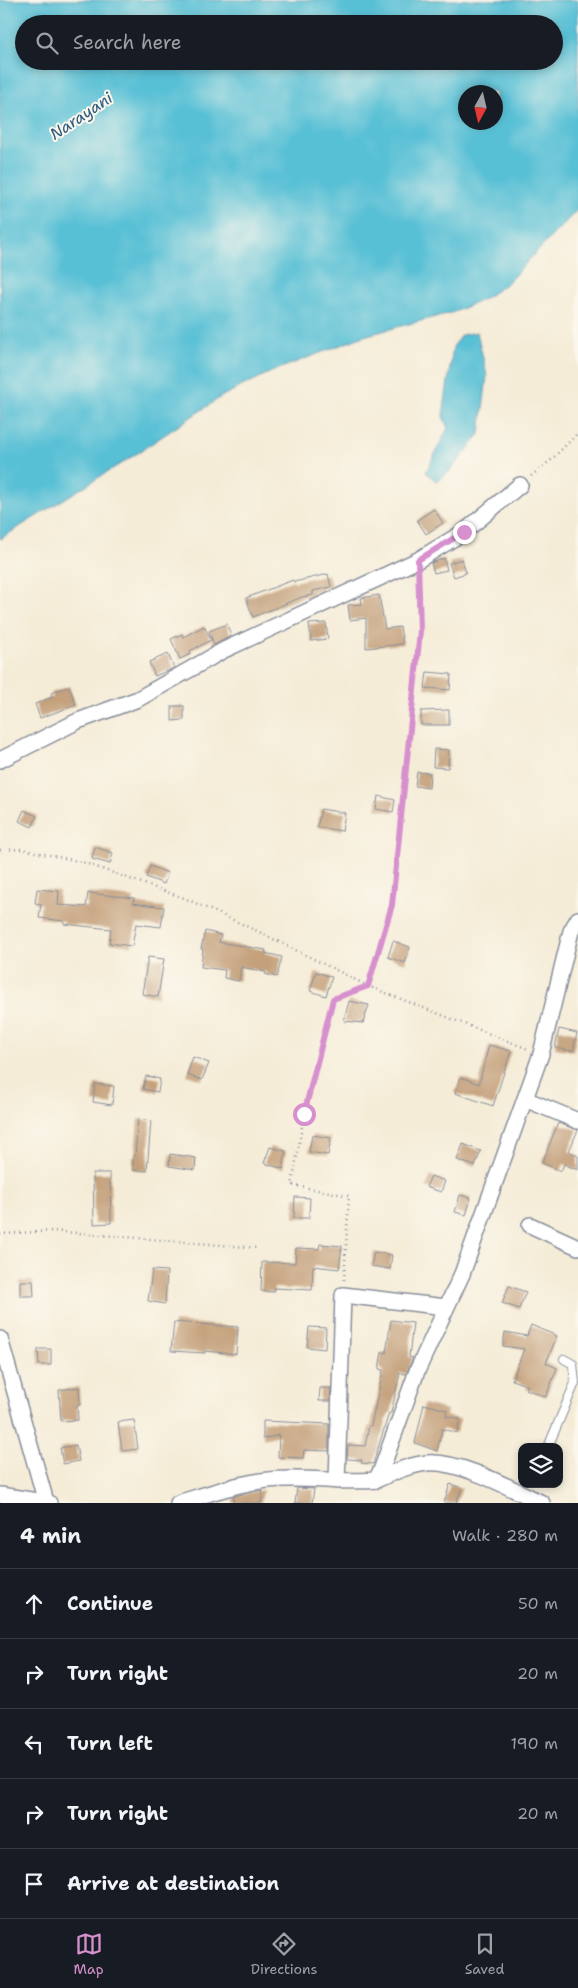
<!DOCTYPE html>
<meta charset="utf-8">
<style>
body{margin:0;font-family:"Shantell Sans",sans-serif;background:#242831;color:#f1f3f6}
.controls{position:absolute;right:15px;bottom:15px;display:grid;overflow:hidden;border-radius:10px;box-shadow:0 2px 8px #0003}
.controls button{width:45px;height:45px;display:grid;place-items:center;padding:0;border:0;border-bottom:1px solid #363941;background:#171b24;color:#f1f3f6;font:25px sans-serif}
.compass{position:absolute;left:458px;top:85px;width:45px;height:45px;border-radius:50%;background:#171b24;box-shadow:0 2px 8px #0003;rotate:188deg}
.stop{position:absolute;width:15px;height:15px;margin:-11px;border:4px solid #d690ce;border-radius:50%;background:#fff}
.stop.end{background:#d690ce;border-color:#fff;box-shadow:0 1px 5px #0008}
.list{margin:0;padding:0;list-style:none}
h2{display:flex;justify-content:space-between;align-items:center;height:65px;margin:0;padding:0 20px;font-size:21px}
h2 small{font-size:16px;font-weight:400;color:#9ea1a6}
.list li{display:grid;grid-template-columns:32px 1fr auto;gap:15px;align-items:center;box-sizing:border-box;height:70px;padding:0 20px;border-top:1px solid #363941}
.list b{display:block;font-size:19px;white-space:nowrap}
.list em{font-size:16px;font-style:normal;color:#9ea1a6}
.icon{flex:none;width:28px;height:28px;fill:none;stroke:currentColor;stroke-width:2;stroke-linecap:round;stroke-linejoin:round}
.map{position:relative;flex:none;width:578px;height:1503px;overflow:hidden}
.search{position:absolute;background:#171b24;box-shadow:0 2px 8px #0003;left:15px;right:15px;top:15px;height:55px;display:flex;align-items:center;gap:12px;box-sizing:border-box;padding:0 18px;border-radius:28px;color:#9ea1a6;font-size:19px}
.sheet{height:415px;background:#171b24}
nav{display:flex;justify-content:space-around;align-items:center;box-sizing:border-box;height:70px;border-top:1px solid #363941;background:#171b24;font-size:14px;color:#9ea1a6}
nav a{display:grid;justify-items:center;gap:2px}
nav .on{color:#d690ce}
.map>svg:first-child{display:block}
.water{fill:#58c0d5;stroke:#3a789a;fill-rule:evenodd}
.building{fill:#c4a07c}
.lines{fill:none;stroke-linecap:round;stroke-linejoin:round}
.service-casing{stroke:#888e9a;stroke-width:10}
.minor-casing{stroke:#888e9a;stroke-width:18}
.path{stroke:#888e9a;stroke-width:2.5;stroke-dasharray:1 4;stroke-linecap:butt}
.service{stroke:#fff;stroke-width:8}
.minor{stroke:#fff;stroke-width:15}
.route{stroke:#d690ce;stroke-width:6}
.labels{text-anchor:middle;dominant-baseline:central;stroke-width:4;stroke-linejoin:round;paint-order:stroke}
.water-label{font-size:16px;font-style:italic;fill:#2d5a82;stroke:#fbf7ec}
</style>
<div class="map">
<svg width="578" height="1503" viewBox="0 0 578 1503">
<rect width="100%" height="100%" fill="#fbf7ec"/>
<filter id="ink" filterUnits="userSpaceOnUse"><feTurbulence type="fractalNoise" baseFrequency=".02" numOctaves="2"/><feDisplacementMap in="SourceGraphic" scale="10" xChannelSelector="R" yChannelSelector="G"/><feConvolveMatrix kernelMatrix="1 2 1 2 8 2 1 2 1" color-interpolation-filters="sRGB"/></filter>
<filter id="wash" filterUnits="userSpaceOnUse"><feTurbulence type="fractalNoise" baseFrequency=".0096" numOctaves="4" result="noise"/><feDisplacementMap in="SourceGraphic" scale="20" xChannelSelector="R" yChannelSelector="G"/><feGaussianBlur stdDeviation="1.12" result="paint"/><feColorMatrix in="noise" values="0 0 0 0 0 0 0 0 0 0 0 0 0 0 0 0 0 1.4 0 .05"/><feComposite in="paint" operator="in"/></filter>
<g filter="url(#wash)">
<rect width="100%" height="100%" fill="#f5ecd7"/>
<g class="water">
<path d="M 0,0 L 578,0 L 578,209 L 507,283 L 484,299 L 454,312 L 364,336 L 271,372 L 224,395 L 133,456 L 0,539 ZM 24,24 L 554,24 L 554,61 L 24,61 ZM 466,92 L 496,92 L 496,122 L 466,122 Z"/>
<path d="M 477,332 L 487,376 L 480,434 L 451,470 L 436,481 L 426,472 L 448,428 L 443,416 L 453,347 L 461,335 Z"/>
</g>
<g id="blocks">
<g class="building">
<path d="M 434,509 L 443,523 L 426,534 L 417,520 Z"/>
<path d="M 444,558 L 447,570 L 434,573 L 431,563 Z"/>
<path d="M 462,559 L 466,573 L 454,577 L 449,563 Z"/>
<path d="M 328,574 L 331,587 L 313,591 L 313,595 L 302,597 L 253,617 L 246,598 L 293,580 L 294,582 Z"/>
<path d="M 379,595 L 385,629 L 400,627 L 403,644 L 366,648 L 366,618 L 350,620 L 348,605 L 362,604 L 361,598 Z"/>
<path d="M 326,623 L 328,639 L 311,641 L 309,624 Z"/>
<path d="M 227,624 L 231,636 L 214,645 L 209,631 Z"/>
<path d="M 204,626 L 211,640 L 190,651 L 191,654 L 180,659 L 171,639 L 182,634 L 183,637 Z"/>
<path d="M 168,654 L 174,668 L 155,676 L 149,662 Z"/>
<path d="M 427,672 L 451,674 L 450,690 L 425,688 Z"/>
<path d="M 69,686 L 76,705 L 40,718 L 35,704 L 53,697 L 51,693 Z"/>
<path d="M 172,706 L 184,706 L 184,720 L 172,721 Z"/>
<path d="M 449,710 L 449,725 L 421,725 L 421,711 Z"/>
<path d="M 434,749 L 449,750 L 448,768 L 433,767 Z"/>
<path d="M 417,772 L 430,773 L 429,788 L 415,786 Z"/>
<path d="M 378,796 L 395,800 L 393,812 L 376,809 Z"/>
<path d="M 321,809 L 345,813 L 342,831 L 317,827 Z"/>
<path d="M 24,810 L 37,816 L 32,827 L 19,821 Z"/>
<path d="M 95,847 L 113,853 L 110,864 L 92,859 Z"/>
<path d="M 150,866 L 168,873 L 164,884 L 146,877 Z"/>
<path d="M 37,889 L 59,891 L 58,905 L 86,907 L 88,893 L 134,898 L 133,903 L 164,907 L 161,927 L 136,924 L 132,946 L 109,943 L 111,929 L 64,924 L 64,921 L 39,918 L 41,904 L 35,903 Z"/>
<path d="M 205,931 L 221,935 L 219,942 L 266,950 L 265,953 L 282,957 L 277,977 L 265,974 L 266,972 L 241,967 L 239,981 L 224,978 L 225,970 L 201,967 L 203,949 L 201,949 Z"/>
<path d="M 393,941 L 410,947 L 405,963 L 388,957 Z"/>
<path d="M 148,957 L 164,959 L 158,997 L 142,994 Z"/>
<path d="M 316,972 L 332,977 L 326,996 L 310,991 Z"/>
<path d="M 349,1001 L 369,1005 L 363,1023 L 344,1021 Z"/>
<path d="M 559,1029 L 577,1033 L 573,1051 L 555,1048 Z"/>
<path d="M 489,1045 L 511,1051 L 493,1106 L 455,1093 L 461,1077 L 479,1084 Z"/>
<path d="M 193,1057 L 209,1063 L 202,1080 L 187,1075 Z"/>
<path d="M 146,1076 L 160,1079 L 158,1092 L 143,1089 Z"/>
<path d="M 95,1084 L 114,1086 L 112,1105 L 93,1102 Z"/>
<path d="M 138,1119 L 151,1121 L 147,1171 L 133,1170 L 133,1156 L 135,1156 Z"/>
<path d="M 558,1123 L 578,1130 L 569,1151 L 578,1156 L 578,1170 L 564,1164 L 561,1171 L 542,1163 Z"/>
<path d="M 312,1135 L 331,1138 L 328,1155 L 309,1152 Z"/>
<path d="M 463,1144 L 481,1151 L 475,1166 L 457,1160 Z"/>
<path d="M 270,1147 L 286,1151 L 283,1169 L 264,1163 Z"/>
<path d="M 170,1154 L 196,1158 L 195,1170 L 169,1166 Z"/>
<path d="M 93,1173 L 110,1173 L 111,1223 L 94,1224 Z"/>
<path d="M 431,1176 L 445,1181 L 441,1192 L 426,1187 Z"/>
<path d="M 460,1195 L 471,1198 L 466,1215 L 455,1212 Z"/>
<path d="M 295,1197 L 310,1198 L 309,1218 L 294,1218 Z"/>
<path d="M 320,1244 L 342,1246 L 339,1269 L 313,1266 L 312,1290 L 274,1288 L 274,1292 L 261,1291 L 262,1262 L 295,1263 L 296,1248 L 319,1249 Z"/>
<path d="M 374,1252 L 392,1255 L 390,1269 L 371,1266 Z"/>
<path d="M 152,1270 L 167,1271 L 165,1304 L 148,1301 Z"/>
<path d="M 20,1281 L 33,1281 L 34,1296 L 20,1296 Z"/>
<path d="M 509,1286 L 526,1292 L 519,1309 L 502,1303 Z"/>
<path d="M 391,1320 L 413,1323 L 409,1357 L 413,1358 L 406,1374 L 400,1373 L 391,1413 L 389,1413 L 373,1464 L 361,1463 L 362,1460 L 347,1459 L 348,1445 L 365,1446 L 369,1426 L 371,1426 L 383,1370 L 379,1369 L 382,1352 L 386,1353 Z"/>
<path d="M 174,1322 L 238,1327 L 236,1354 L 205,1351 L 205,1353 L 171,1351 Z"/>
<path d="M 531,1325 L 557,1336 L 546,1363 L 557,1368 L 546,1397 L 526,1389 L 528,1386 L 512,1380 L 524,1349 L 503,1346 L 505,1332 L 527,1336 Z"/>
<path d="M 309,1327 L 326,1328 L 325,1349 L 307,1347 Z"/>
<path d="M 38,1349 L 51,1349 L 51,1365 L 39,1365 Z"/>
<path d="M 79,1387 L 80,1405 L 77,1405 L 78,1420 L 61,1421 L 59,1390 Z"/>
<path d="M 320,1388 L 331,1388 L 330,1401 L 319,1401 Z"/>
<path d="M 424,1404 L 447,1410 L 446,1416 L 460,1419 L 457,1433 L 442,1429 L 437,1451 L 415,1443 Z"/>
<path d="M 134,1420 L 138,1449 L 122,1451 L 118,1422 Z"/>
<path d="M 263,1421 L 329,1424 L 329,1451 L 304,1450 L 303,1458 L 278,1457 L 279,1435 L 263,1439 Z"/>
<path d="M 76,1445 L 79,1461 L 63,1464 L 60,1448 Z"/>
<path d="M 450,1484 L 462,1488 L 456,1503 L 444,1503 Z"/>
<path d="M 297,1488 L 314,1489 L 312,1503 L 295,1503 Z"/>
<path d="M 263,1490 L 261,1503 L 233,1503 L 234,1496 Z"/>
</g>
</g>
</g>
<g filter="url(#ink)">
<use href="#blocks" fill-opacity="0" stroke="#888e9a" stroke-width="1"/>
<g class="lines">
<g class="service-casing">
<path id="service" d="M 548,1447 L 575,1383 L 573,1364 L 564,1359"/>
</g>
<g class="minor-casing">
<g id="minor">
<path d="M 0,760 L 78,721 L 138,699 L 224,650 L 418,560 L 464,532 L 520,485"/>
<path d="M 525,1099 L 578,1121"/>
<path d="M 530,1225 L 578,1247"/>
<path d="M 0,1339 L 46,1502"/>
<path d="M 376,1480 C 392,1473 409,1465 427,1463 C 459,1460 512,1489 542,1503"/>
<path d="M 337,1481 L 343,1295 L 446,1307"/>
<path d="M 0,1495 L 49,1503"/>
<path d="M 178,1503 C 214,1492 249,1479 287,1479 C 317,1478 346,1483 376,1480 L 382,1468 L 417,1371 L 462,1274 L 541,1054 L 571,931 L 578,919"/>
</g>
</g>
<g class="path">
<path d="M 531,476 L 551,460 L 578,433"/>
<path d="M 0,850 L 21,849 L 82,862 L 184,898 L 253,929 L 368,986 L 528,1049"/>
<path d="M 0,1234 L 53,1231 L 258,1248"/>
<path d="M 344,1280 L 349,1196 L 292,1185 L 304,1114 L 333,999 L 368,986 L 392,905 L 420,631 L 419,574"/>
</g>
<use href="#service" class="service"/>
<use href="#minor" class="minor"/>
</g>
</g>
<g class="lines" filter="url(#ink)">
<path class="route" d="M 304,1114 L 333,999 L 368,986 L 392,905 L 420,631 L 418,560 L 464,532"/>
</g>
<g class="labels">
<g class="water-label">
<text transform="translate(81 116) rotate(-34)">Narayani</text>
</g>
</g>
</svg>
<div class="controls">
<button><svg class="icon" aria-label="layers" viewBox="0 0 24 24"><path d="M12 4l9 5-9 5-9-5zM3 14l9 5 9-5"/></svg></button>
</div>
<svg class="compass" viewBox="-18 -18 36 36"><path d="M0-13l5 13h-10z" fill="#e53935"/><path d="M0 13l5-13h-10z" fill="#9ea1a6"/></svg>
<div class="stop" style="left:304px;top:1114px"></div>
<div class="stop end" style="left:464px;top:532px"></div>
<div class="search"><svg class="icon" aria-label="search" viewBox="0 0 24 24"><circle cx="10" cy="10" r="6"/><path d="M15 15l6 6"/></svg>Search here</div>
</div>
<section class="sheet">
<h2>4 min<small>Walk · 280 m</small></h2>
<ul class="list">
<li><svg class="icon" aria-label="ahead" viewBox="0 0 24 24"><path d="M12 20V5M6 11l6-6 6 6"/></svg><div><b>Continue</b></div><em>50 m</em></li>
<li><svg class="icon" aria-label="right" viewBox="0 0 24 24"><path d="M7 20v-9h11M14 6l5 5-5 5"/></svg><div><b>Turn right</b></div><em>20 m</em></li>
<li><svg class="icon" aria-label="left" viewBox="0 0 24 24"><path d="M17 20v-9H6M10 6l-5 5 5 5"/></svg><div><b>Turn left</b></div><em>190 m</em></li>
<li><svg class="icon" aria-label="right" viewBox="0 0 24 24"><path d="M7 20v-9h11M14 6l5 5-5 5"/></svg><div><b>Turn right</b></div><em>20 m</em></li>
<li><svg class="icon" aria-label="arrive" viewBox="0 0 24 24"><path d="M6 21V4h12l-3 4 3 4H6"/></svg><div><b>Arrive at destination</b></div></li>
</ul>
</section>
<nav>
<a class="on"><svg class="icon" aria-label="map" viewBox="0 0 24 24"><path d="M3 6l6-2 6 2 6-2v14l-6 2-6-2-6 2zM9 4v14M15 6v14"/></svg>Map</a>
<a><svg class="icon" aria-label="directions" viewBox="0 0 24 24"><path d="M12 3l9 9-9 9-9-9zM9 14v-3h6M13 9l2 2-2 2"/></svg>Directions</a>
<a><svg class="icon" aria-label="saved" viewBox="0 0 24 24"><path d="M7 4h10v16l-5-4-5 4z"/></svg>Saved</a>
</nav>
